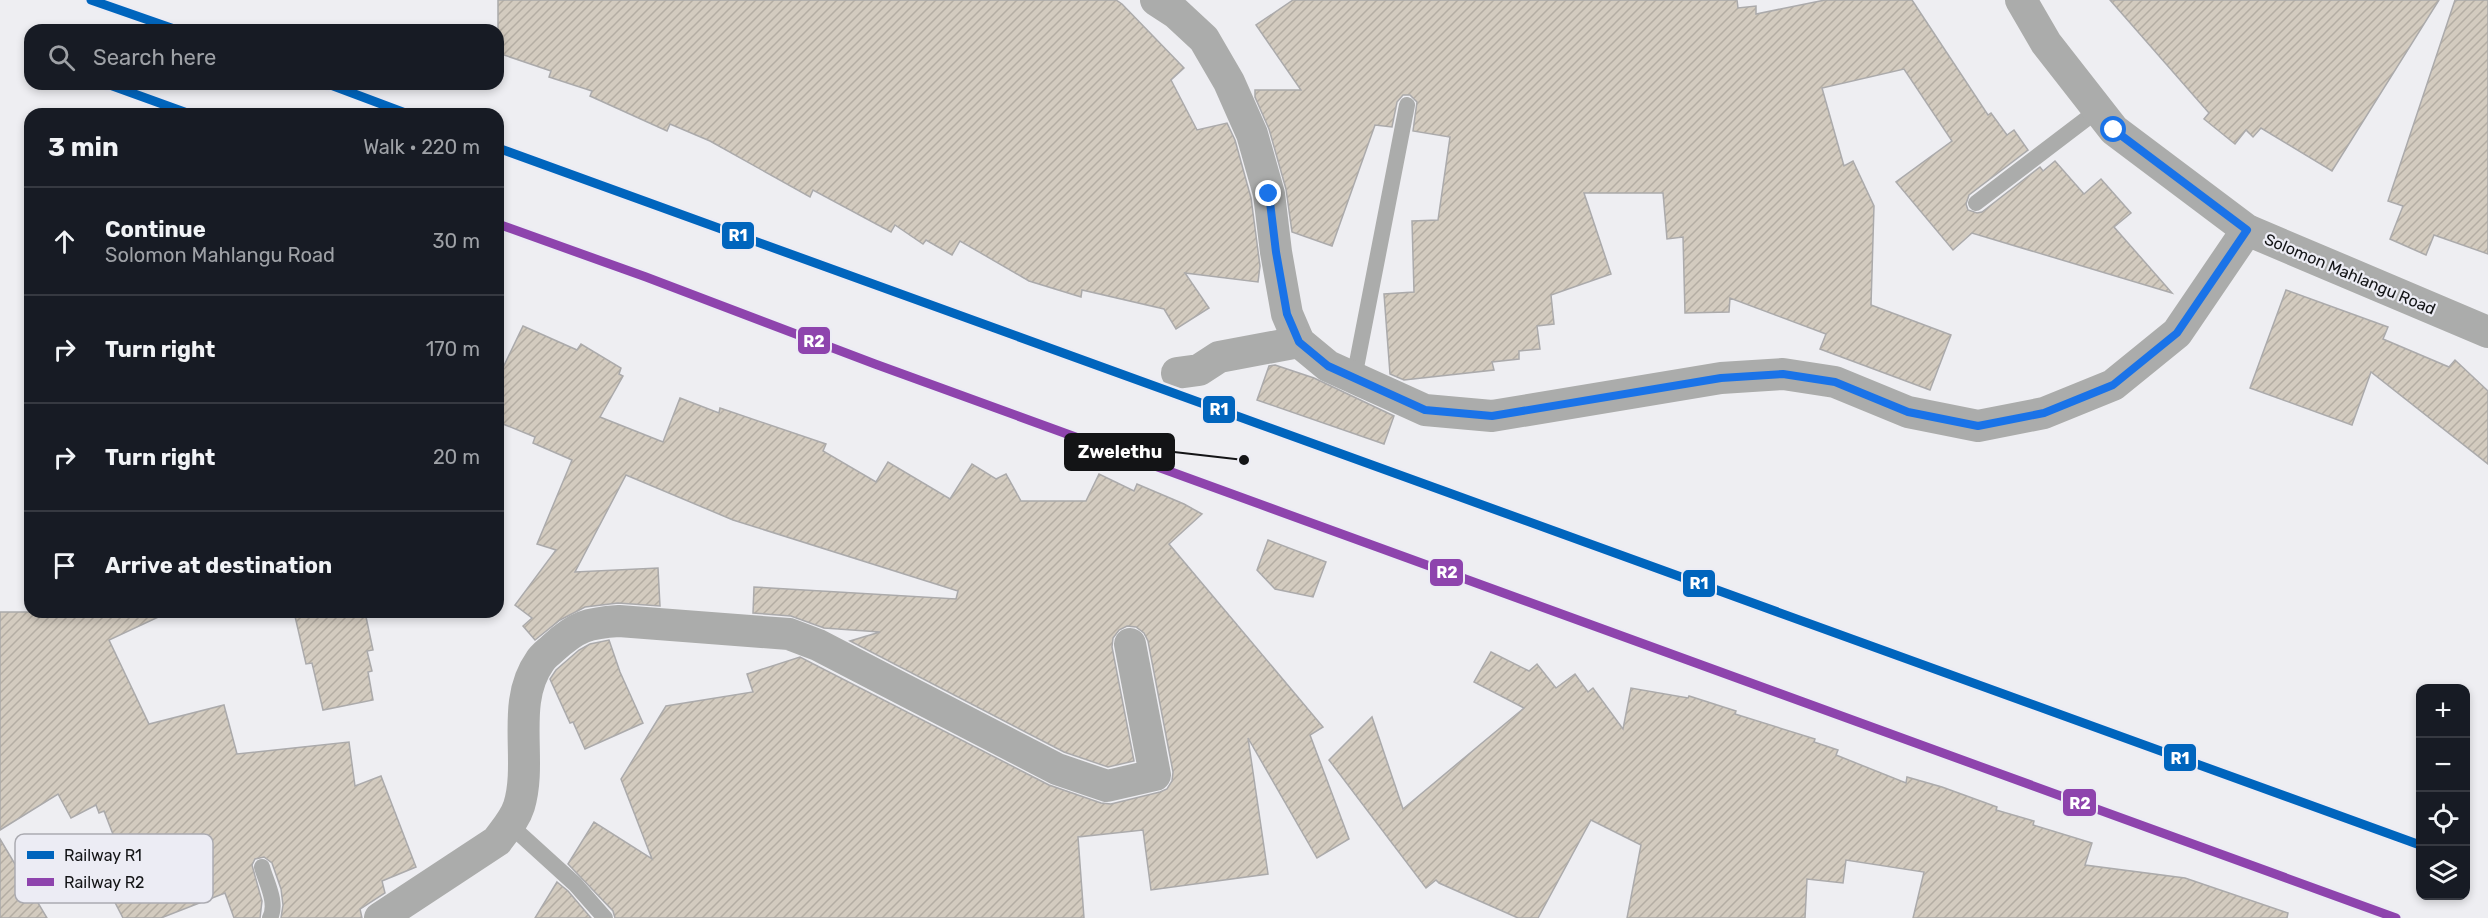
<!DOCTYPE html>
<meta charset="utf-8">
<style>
body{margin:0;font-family:Rubik,sans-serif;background:#20242c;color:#f1f3f6}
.controls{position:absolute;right:18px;bottom:18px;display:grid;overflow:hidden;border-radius:12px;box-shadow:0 3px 9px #0003}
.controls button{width:54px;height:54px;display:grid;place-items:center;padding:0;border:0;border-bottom:2px solid #363941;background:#171b24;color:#f1f3f6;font:30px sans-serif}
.stop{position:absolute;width:18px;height:18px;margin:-14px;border:4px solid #1a73e8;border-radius:50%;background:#fff}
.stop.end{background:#1a73e8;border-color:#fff;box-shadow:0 2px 6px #0008}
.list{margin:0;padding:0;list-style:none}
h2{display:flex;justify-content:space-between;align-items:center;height:78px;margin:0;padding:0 24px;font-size:26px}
h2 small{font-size:20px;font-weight:400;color:#9ea1a6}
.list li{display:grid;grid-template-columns:39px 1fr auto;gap:18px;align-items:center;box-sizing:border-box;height:108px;padding:0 24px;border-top:2px solid #363941}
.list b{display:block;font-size:22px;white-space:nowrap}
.list p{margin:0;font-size:20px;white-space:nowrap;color:#9ea1a6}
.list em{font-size:20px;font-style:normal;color:#9ea1a6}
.icon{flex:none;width:33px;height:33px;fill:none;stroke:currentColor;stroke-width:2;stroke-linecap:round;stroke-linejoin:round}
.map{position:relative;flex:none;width:2488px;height:918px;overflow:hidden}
.search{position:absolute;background:#171b24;box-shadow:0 3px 9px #0003;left:24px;top:24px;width:480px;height:66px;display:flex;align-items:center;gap:15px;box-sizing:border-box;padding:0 21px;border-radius:18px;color:#9ea1a6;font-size:22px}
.panel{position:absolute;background:#171b24;box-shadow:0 3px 9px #0003;left:24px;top:108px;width:480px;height:510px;border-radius:18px}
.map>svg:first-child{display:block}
.building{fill:url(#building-hatch);stroke:#abaaab;stroke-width:1.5}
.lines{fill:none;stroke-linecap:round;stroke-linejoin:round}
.lane{stroke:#abacab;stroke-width:16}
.street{stroke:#abacab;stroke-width:32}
.rail-1-casing{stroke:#ececf4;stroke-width:14}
.rail-2-casing{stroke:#ececf4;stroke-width:14}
.rail-1{stroke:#0065bd;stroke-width:9}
.rail-2{stroke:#8e44ad;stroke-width:9}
.route{stroke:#1a73e8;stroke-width:8}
.labels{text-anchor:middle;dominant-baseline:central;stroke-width:4.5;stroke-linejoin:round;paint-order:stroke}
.street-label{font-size:16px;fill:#131416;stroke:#ececf4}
.key{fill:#ececf4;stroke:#ababb1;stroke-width:1.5}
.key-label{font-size:16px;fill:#131416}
.leader{fill:none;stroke:#131416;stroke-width:2}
.callout-dot{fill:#131416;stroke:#ececf4;stroke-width:2}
.callout{fill:#131416;stroke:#131416;stroke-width:2}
.callout-label{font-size:18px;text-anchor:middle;font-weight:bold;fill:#fff}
.line-badge{stroke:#ececf4;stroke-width:2}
.badge-label{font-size:16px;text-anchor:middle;font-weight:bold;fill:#fff}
</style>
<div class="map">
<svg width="2488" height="918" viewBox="0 0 2488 918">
<defs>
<pattern id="building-hatch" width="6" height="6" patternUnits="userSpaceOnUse" patternTransform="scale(1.5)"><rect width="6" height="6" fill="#d3cbbf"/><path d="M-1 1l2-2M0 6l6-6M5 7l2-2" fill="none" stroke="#b4ada3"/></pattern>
</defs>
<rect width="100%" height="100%" fill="#eeeef2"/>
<g class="building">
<path d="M 498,0 L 1116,0 L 1122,4 L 1184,68 L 1171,80 L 1197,130 L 1227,123 L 1235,140 L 1251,198 L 1260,266 L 1258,282 L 1185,273 L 1209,308 L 1176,329 L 1164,309 L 1082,290 L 1081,297 L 1029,281 L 960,241 L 952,255 L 926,240 L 923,244 L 895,225 L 891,232 L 813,190 L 810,197 L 710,141 L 670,124 L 667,131 L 590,96 L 592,91 L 549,77 L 551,71 L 498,53 Z"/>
<path d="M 1293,0 L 1737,0 L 1738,8 L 1756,6 L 1756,14 L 1825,0 L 1912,0 L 1988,115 L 1991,113 L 2007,135 L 2014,130 L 2028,150 L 1969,195 L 1966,204 L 1968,210 L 1977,213 L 1982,212 L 2040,167 L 2043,171 L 2055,161 L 2084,194 L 2101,179 L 2131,213 L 2114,227 L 2172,293 L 1972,233 L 1953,250 L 1896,182 L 1952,141 L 1904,69 L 1822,88 L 1844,166 L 1853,161 L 1874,206 L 1871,305 L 1951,335 L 1930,390 L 1820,349 L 1826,334 L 1730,298 L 1729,312 L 1685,313 L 1683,237 L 1667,239 L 1663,193 L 1584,193 L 1611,274 L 1551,295 L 1554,324 L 1537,326 L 1540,349 L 1519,351 L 1519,359 L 1492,362 L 1494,370 L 1404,380 L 1390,374 L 1384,294 L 1414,292 L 1412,221 L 1438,220 L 1450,137 L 1413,131 L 1417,102 L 1410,95 L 1403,95 L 1397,102 L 1392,127 L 1375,125 L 1332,246 L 1292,232 L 1286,189 L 1269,129 L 1255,97 L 1255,90 L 1301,90 L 1256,25 Z"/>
<path d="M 2110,0 L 2439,0 L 2332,171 L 2261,128 L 2253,137 L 2246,130 L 2235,144 L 2204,119 L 2209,113 Z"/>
<path d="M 2455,0 L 2488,0 L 2488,254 L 2434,235 L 2426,255 L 2390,239 L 2403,206 L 2388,201 Z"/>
<path d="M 2286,290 L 2388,327 L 2383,339 L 2449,367 L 2455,360 L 2488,391 L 2488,464 L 2371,372 L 2352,425 L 2250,388 Z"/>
<path d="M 523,326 L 577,350 L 581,344 L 621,368 L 619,374 L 623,376 L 600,417 L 663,442 L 680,398 L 719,413 L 720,408 L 826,444 L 823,451 L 876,482 L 888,462 L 950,499 L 972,464 L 996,479 L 1006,474 L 1021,501 L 1086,501 L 1099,474 L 1134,491 L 1137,484 L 1184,504 L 1202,514 L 1169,544 L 1323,727 L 1310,735 L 1349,839 L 1317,858 L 1248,738 L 1268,874 L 1151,890 L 1143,830 L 1078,837 L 1084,918 L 615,918 L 613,911 L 568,864 L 594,822 L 652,859 L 621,779 L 666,706 L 753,692 L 747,674 L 800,657 L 1049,785 L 1101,803 L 1111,804 L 1160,792 L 1167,789 L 1172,781 L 1173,772 L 1148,641 L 1144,633 L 1136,627 L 1127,626 L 1119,630 L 1113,638 L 1112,647 L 1134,761 L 1108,767 L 1064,752 L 850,641 L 880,632 L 824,628 L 791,616 L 753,613 L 754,587 L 956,599 L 958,591 L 733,520 L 626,475 L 575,572 L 658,568 L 660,606 L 618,603 L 585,607 L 560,620 L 535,640 L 523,626 L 532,618 L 515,605 L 556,550 L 537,544 L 572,460 L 533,443 L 535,437 L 498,422 L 498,378 Z"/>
<path d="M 1275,365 L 1314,378 L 1394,416 L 1384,444 L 1257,400 L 1269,366 Z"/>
<path d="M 1268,540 L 1326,562 L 1313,597 L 1275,589 L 1257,570 Z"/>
<path d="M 0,612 L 169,612 L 109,640 L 149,724 L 224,705 L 237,754 L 349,742 L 355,786 L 381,776 L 416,867 L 382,881 L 385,893 L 360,909 L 362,918 L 281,918 L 283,905 L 281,889 L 272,863 L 264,857 L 255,859 L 252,865 L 262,901 L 260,918 L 234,918 L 225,893 L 161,918 L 123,918 L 104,881 L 126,868 L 104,811 L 99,813 L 96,805 L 71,818 L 58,794 L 0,830 Z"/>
<path d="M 294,612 L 365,612 L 373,650 L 367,651 L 372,671 L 368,672 L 373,700 L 323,710 L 312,663 L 306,664 Z"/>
<path d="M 609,640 L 620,672 L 643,723 L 585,749 L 573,722 L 570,723 L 550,679 L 556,670 L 579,650 L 590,644 Z"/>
<path d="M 1491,652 L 1529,671 L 1537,664 L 1556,688 L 1575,674 L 1588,692 L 1593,688 L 1623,729 L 1631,688 L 1688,698 L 1689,696 L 1736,711 L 1735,714 L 1815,739 L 1814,742 L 1838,750 L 1836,755 L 1906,783 L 1907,777 L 1942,787 L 1997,807 L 1996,810 L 2034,821 L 2033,825 L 2092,843 L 2085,865 L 2185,878 L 2288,913 L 2287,918 L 1913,918 L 1924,872 L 1846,860 L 1843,883 L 1807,879 L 1805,918 L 1627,918 L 1641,845 L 1591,820 L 1538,918 L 1518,918 L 1439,883 L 1436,880 L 1426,888 L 1329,760 L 1372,717 L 1403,809 L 1524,708 L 1474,682 Z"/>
<path d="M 0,839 L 47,918 L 0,918 Z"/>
<path d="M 557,882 L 568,891 L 591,918 L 535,918 Z"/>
</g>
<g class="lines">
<g class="lane">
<path d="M 1976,203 L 2098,110"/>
<path d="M 1354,378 L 1407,105"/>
<path d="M 510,825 L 575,884 L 605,918"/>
<path d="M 262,867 C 266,882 278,903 270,918"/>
</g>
<g class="street">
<path d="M 1156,0 L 1176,13 L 1204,39 L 1229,82 L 1252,134 L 1269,194 L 1276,252 L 1287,314 L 1299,342 L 1328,366 L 1425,410 L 1492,416 L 1721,378 L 1783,374 L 1835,382 L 1908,412 L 1978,426 L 2044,413 L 2113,385 L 2177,333 L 2247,230"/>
<path d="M 2021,0 L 2046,43 L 2114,130 L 2247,230 L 2488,332"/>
<path d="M 1177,373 L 1199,370 L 1219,357 L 1299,342"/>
<path d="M 380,918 L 497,841 C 505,830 515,819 519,806 C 533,760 510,703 540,661 C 543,656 549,652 553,648 C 577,626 588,623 619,621 L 789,634 L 818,645 L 1057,769 L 1107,786 L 1155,775 L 1130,644"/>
</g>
<g class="rail-1-casing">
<g id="rail-1">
<path d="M 91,0 L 177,30"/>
<path d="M 107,84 L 190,114"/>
<path d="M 328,84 L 408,114"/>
<path d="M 498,148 L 2420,845"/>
</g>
</g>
<g class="rail-2-casing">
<path id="rail-2" d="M 498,224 L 646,277 L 875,364 L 2396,918"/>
</g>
<use href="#rail-1" class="rail-1"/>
<use href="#rail-2" class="rail-2"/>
</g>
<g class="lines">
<path class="route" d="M 1269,194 L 1276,252 L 1287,314 L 1299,342 L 1328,366 L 1425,410 L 1492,416 L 1721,378 L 1783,374 L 1835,382 L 1908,412 L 1978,426 L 2044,413 L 2113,385 L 2177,333 L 2247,230 L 2114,130"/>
</g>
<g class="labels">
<g class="street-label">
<text transform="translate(2350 274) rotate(23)">Solomon Mahlangu Road</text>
</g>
</g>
<rect x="15" y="834" width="198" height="69" rx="9" class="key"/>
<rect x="27" y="851" width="27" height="8" fill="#0065bd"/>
<rect x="27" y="878" width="27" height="8" fill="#8e44ad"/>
<g class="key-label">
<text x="64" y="861">Railway R1</text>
<text x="64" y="888">Railway R2</text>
</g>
<path class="leader" d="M1244 460L1174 452"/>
<circle class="callout-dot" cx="1244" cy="460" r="6"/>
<rect class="callout" x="1065" y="434" width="109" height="36" rx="6"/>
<g class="callout-label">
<text x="1120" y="458">Zwelethu</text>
</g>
<g class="line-badge">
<rect x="721" y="221" width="34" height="29" rx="6" fill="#0065bd"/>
<rect x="797" y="326" width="34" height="29" rx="6" fill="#8e44ad"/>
<rect x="1202" y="395" width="34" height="29" rx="6" fill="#0065bd"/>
<rect x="1429" y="558" width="35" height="29" rx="6" fill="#8e44ad"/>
<rect x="1682" y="569" width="34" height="29" rx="6" fill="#0065bd"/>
<rect x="2163" y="743" width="34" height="29" rx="6" fill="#0065bd"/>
<rect x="2062" y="788" width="35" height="29" rx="6" fill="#8e44ad"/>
</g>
<g class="badge-label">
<text x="738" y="241">R1</text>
<text x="814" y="347">R2</text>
<text x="1219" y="415">R1</text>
<text x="1447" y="578">R2</text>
<text x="1699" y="589">R1</text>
<text x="2180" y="764">R1</text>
<text x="2080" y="809">R2</text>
</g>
</svg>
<div class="controls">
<button>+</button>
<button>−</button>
<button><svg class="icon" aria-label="locate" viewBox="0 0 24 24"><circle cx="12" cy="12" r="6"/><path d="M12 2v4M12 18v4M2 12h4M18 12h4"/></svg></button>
<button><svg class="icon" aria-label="layers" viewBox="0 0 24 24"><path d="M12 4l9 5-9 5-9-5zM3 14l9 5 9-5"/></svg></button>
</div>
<div class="stop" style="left:2114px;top:130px"></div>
<div class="stop end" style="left:1269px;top:194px"></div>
<div class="search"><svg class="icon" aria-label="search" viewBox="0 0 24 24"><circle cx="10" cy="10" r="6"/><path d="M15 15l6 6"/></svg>Search here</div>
<section class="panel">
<h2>3 min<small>Walk · 220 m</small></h2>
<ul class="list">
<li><svg class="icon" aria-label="ahead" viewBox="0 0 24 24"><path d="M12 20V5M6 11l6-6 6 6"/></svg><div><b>Continue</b><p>Solomon Mahlangu Road</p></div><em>30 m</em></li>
<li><svg class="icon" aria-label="right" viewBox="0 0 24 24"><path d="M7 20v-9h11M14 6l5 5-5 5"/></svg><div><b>Turn right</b></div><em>170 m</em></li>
<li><svg class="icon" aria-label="right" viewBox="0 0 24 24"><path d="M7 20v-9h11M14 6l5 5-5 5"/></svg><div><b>Turn right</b></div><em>20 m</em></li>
<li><svg class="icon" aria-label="arrive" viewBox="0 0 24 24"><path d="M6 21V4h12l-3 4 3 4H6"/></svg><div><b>Arrive at destination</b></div></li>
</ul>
</section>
</div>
